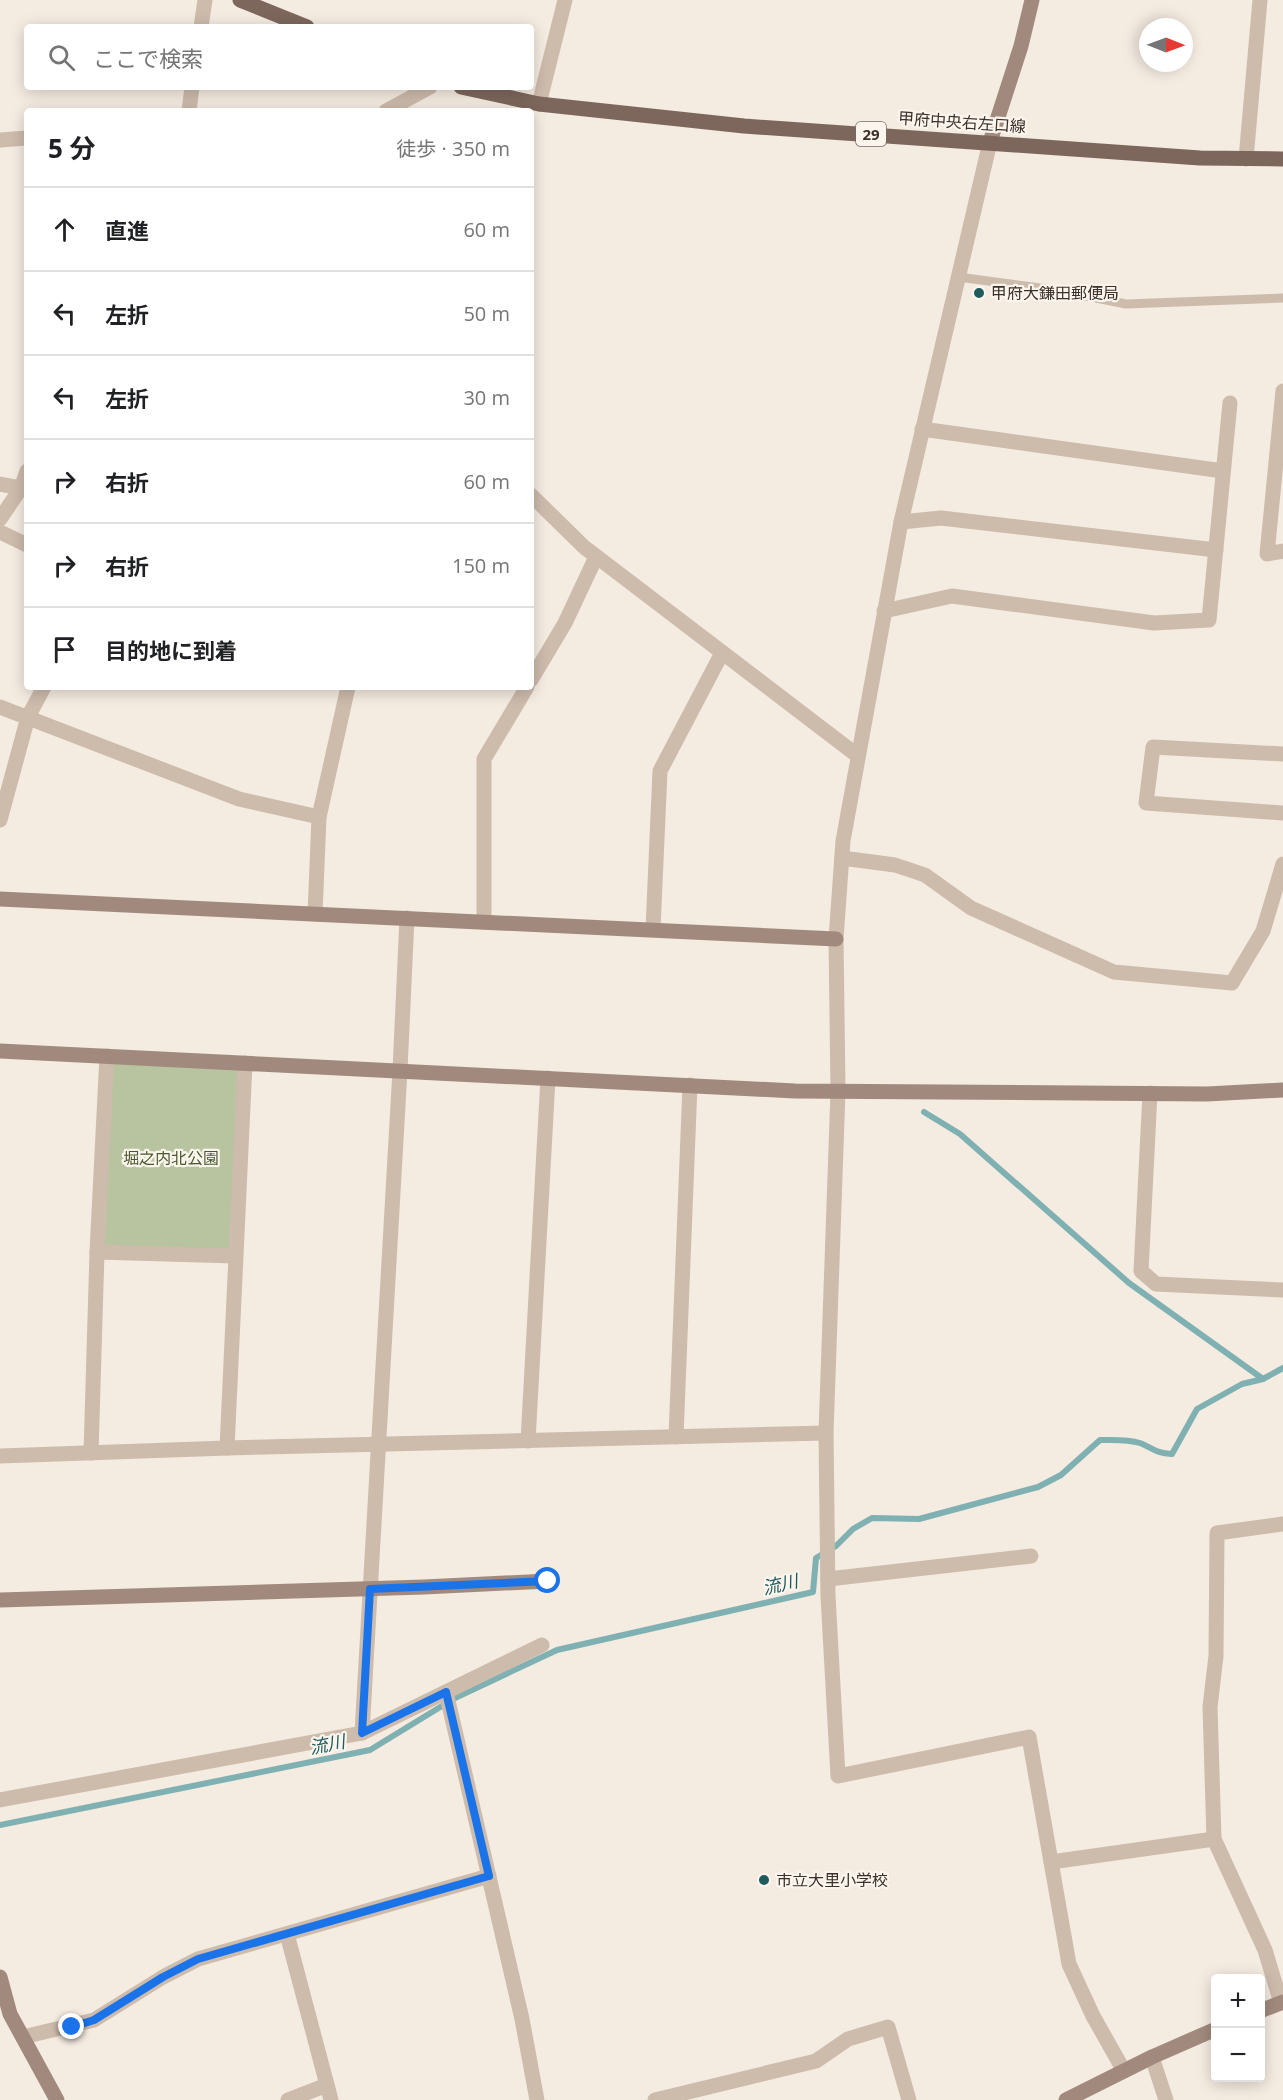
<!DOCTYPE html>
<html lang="ja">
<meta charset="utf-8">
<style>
body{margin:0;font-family:"Open Sans","Noto Sans JP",sans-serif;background:#f6f6f6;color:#202124}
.controls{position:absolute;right:18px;bottom:18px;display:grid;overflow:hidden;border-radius:6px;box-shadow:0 3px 15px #0003}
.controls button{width:54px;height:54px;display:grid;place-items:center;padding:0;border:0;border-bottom:2px solid #e0e0e0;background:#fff;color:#202124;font:30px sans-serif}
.compass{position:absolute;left:1139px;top:18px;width:54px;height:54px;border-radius:50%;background:#fff;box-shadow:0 3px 15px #0003;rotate:91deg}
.stop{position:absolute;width:18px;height:18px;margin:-14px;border:4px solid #1a73e8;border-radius:50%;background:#fff}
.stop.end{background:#1a73e8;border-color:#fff;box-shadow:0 2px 6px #0008}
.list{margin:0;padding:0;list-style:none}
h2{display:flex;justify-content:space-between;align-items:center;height:78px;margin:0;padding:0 24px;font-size:26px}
h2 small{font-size:20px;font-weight:400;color:#757577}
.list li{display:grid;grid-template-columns:39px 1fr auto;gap:18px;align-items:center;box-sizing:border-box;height:84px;padding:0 24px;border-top:2px solid #e0e0e0}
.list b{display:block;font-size:22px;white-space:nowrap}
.list em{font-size:20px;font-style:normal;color:#757577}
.icon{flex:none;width:33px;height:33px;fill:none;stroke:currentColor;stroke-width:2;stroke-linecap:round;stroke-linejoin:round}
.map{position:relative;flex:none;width:1283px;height:2100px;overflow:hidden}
.search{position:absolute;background:#fff;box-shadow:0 3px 15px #0003;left:24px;top:24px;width:510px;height:66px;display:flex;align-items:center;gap:15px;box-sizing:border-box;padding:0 21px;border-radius:6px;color:#757577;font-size:22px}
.panel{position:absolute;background:#fff;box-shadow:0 3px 15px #0003;left:24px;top:108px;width:510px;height:582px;border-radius:6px}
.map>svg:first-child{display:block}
.green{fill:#b8c4a0}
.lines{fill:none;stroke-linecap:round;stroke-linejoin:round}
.stream{stroke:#7fb0b2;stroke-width:6}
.lane{stroke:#cdbbac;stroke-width:9}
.street{stroke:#cdbbac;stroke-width:15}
.secondary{stroke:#a18a7d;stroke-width:15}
.primary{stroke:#7d675c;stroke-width:15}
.route{stroke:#1a73e8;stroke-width:8}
.poi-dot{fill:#1f5a5e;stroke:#fbf5ee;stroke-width:2}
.labels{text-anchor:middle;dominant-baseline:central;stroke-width:4.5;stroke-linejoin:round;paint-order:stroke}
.shield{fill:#fbf5ee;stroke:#756b66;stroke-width:1.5}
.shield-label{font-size:15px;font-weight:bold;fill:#3b302b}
.street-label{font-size:16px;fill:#3b302b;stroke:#fbf5ee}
.poi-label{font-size:16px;fill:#3b302b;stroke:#fbf5ee;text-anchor:start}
.park-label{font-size:16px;fill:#4a5a2e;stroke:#fbf5ee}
.water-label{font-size:18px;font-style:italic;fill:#1f5a5e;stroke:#fbf5ee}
</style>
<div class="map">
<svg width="1283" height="2100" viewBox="0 0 1283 2100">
<rect width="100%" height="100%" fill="#f4ebe1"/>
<path class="green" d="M 107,1056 L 245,1063 L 235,1256 L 97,1252 Z"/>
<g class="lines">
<g class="stream">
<path d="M 924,1112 L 960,1134 L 1129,1283 L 1263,1379 L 1283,1368"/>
<path d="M 0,1825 L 370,1750 L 455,1698 L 557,1650 L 813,1592 L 816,1558 L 836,1546 L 853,1529 L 872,1518 L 919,1519 L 1038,1487 L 1061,1475 L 1100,1440 C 1113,1440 1127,1439 1140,1443 C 1153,1448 1155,1453 1172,1454 L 1197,1409 L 1242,1384 L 1263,1379"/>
</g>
<path class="lane" d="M 958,277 L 1056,290 L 1126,304 L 1283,298"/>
<g class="street">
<path d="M 201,27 L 205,0"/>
<path d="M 539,104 L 565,0"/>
<path d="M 189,111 L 192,87"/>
<path d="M 386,111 L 430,87"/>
<path d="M 0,140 L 27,138"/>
<path d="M 990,142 L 901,522 L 843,841 L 836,939 L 838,1091 L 826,1433 L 828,1596 L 838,1776 L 1029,1737 L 1069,1964 L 1093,2016 L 1124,2071"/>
<path d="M 1246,159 L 1260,0"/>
<path d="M 1283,391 L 1267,554 L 1283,551"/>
<path d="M 922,429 L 1223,471"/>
<path d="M 0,484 L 21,488"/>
<path d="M 531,495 L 584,547 L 858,756"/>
<path d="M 0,519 L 21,488 L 27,471"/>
<path d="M 901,522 L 941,518 L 1216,550"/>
<path d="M 0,532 L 27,545"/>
<path d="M 884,611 L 952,596 L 1154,623 L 1209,620 L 1230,403"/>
<path d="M 531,680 L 565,623 L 596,557"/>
<path d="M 0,707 L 239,799 L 319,817"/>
<path d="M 1283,754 L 1153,747 L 1146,803 L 1283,813"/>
<path d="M 0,820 L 28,717 L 44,687"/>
<path d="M 842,858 L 895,865 L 925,875 L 971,908 L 1114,972 L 1232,983 L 1263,931 L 1283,864"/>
<path d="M 315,914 L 319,817 L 348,687"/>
<path d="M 484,922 L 484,759 L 527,687"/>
<path d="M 653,929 L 660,771 L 722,653"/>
<path d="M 1150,1093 L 1141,1271 L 1156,1284 L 1283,1290"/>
<path d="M 97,1252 L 235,1256"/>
<path d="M 676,1437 L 690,1085"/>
<path d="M 528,1441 L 548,1078"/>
<path d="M 227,1448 L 245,1063"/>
<path d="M 91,1453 L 97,1252 L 107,1056"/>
<path d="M 0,1456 L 227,1448 L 826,1433"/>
<path d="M 828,1579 L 1031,1556"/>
<path d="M 446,1692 L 522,2019 L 537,2100"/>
<path d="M 362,1733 L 400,1070 L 407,918"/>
<path d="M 0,1800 L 362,1733 L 542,1645"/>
<path d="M 1051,1862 L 1214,1839"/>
<path d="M 287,1934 L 331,2100"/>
<path d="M 1281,2003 L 1265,1950 L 1214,1839 L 1210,1707 L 1216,1656 L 1217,1533 L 1283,1524"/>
<path d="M 23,2037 L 94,2020 L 163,1977 L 198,1959 L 489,1876"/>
<path d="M 1152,2057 L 1166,2100"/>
<path d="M 288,2100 L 327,2085"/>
<path d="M 655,2100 L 816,2061 L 848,2039 L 888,2027 L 909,2100"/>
</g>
<g class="secondary">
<path d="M 990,142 L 1021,46 L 1032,0"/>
<path d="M 0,899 L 836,939"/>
<path d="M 0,1051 L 795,1091 L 1207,1094 L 1283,1090"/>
<path d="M 0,1600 L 424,1587 L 548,1581"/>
<path d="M 0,1977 L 10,2014 L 57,2100"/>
<path d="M 1260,2011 L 1283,2002"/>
<path d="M 1066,2100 L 1152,2057 L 1216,2029"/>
</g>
<g class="primary">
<path d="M 240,0 L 307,27"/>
<path d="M 461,87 L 539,104 L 744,126 L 1200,158 L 1283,159"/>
</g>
</g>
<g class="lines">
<path class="route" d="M 72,2027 L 94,2020 L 163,1977 L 198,1959 L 489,1876 L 446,1692 L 362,1733 L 370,1589 L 548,1581"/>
</g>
<g class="poi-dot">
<circle cx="979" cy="293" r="6"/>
<circle cx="764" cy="1880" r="6"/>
</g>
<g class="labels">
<rect class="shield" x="856" y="122" width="30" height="24" rx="4.5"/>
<g class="shield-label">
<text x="871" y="134">29</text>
</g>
<g class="street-label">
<text transform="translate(962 122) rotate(4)">甲府中央右左口線</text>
</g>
<g class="poi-label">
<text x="991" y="293">甲府大鎌田郵便局</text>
<text x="776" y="1880">市立大里小学校</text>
</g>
<g class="park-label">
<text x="171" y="1158">堀之内北公園</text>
</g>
<g class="water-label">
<text transform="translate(780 1584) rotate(-13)">流川</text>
<text transform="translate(327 1744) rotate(-11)">流川</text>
</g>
</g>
</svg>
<div class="controls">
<button>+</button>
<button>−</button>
</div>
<svg class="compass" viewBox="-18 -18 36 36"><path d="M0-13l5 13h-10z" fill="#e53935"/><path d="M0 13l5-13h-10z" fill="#757577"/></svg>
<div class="stop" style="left:548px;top:1581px"></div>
<div class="stop end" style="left:72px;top:2027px"></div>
<div class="search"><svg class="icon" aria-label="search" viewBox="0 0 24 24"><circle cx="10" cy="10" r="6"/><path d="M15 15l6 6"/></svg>ここで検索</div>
<section class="panel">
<h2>5 分<small>徒歩 · 350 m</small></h2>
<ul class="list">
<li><svg class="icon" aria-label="ahead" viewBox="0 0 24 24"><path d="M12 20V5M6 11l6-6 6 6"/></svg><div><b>直進</b></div><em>60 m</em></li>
<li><svg class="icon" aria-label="left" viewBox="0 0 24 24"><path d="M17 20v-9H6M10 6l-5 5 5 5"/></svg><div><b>左折</b></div><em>50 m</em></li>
<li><svg class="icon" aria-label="left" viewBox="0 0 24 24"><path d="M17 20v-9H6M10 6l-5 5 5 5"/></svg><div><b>左折</b></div><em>30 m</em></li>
<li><svg class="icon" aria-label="right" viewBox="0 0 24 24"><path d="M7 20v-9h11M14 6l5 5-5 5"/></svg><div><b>右折</b></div><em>60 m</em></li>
<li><svg class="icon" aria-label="right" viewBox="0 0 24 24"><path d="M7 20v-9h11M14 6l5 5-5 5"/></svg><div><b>右折</b></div><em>150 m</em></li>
<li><svg class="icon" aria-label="arrive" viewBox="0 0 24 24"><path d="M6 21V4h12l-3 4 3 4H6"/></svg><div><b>目的地に到着</b></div></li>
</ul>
</section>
</div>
